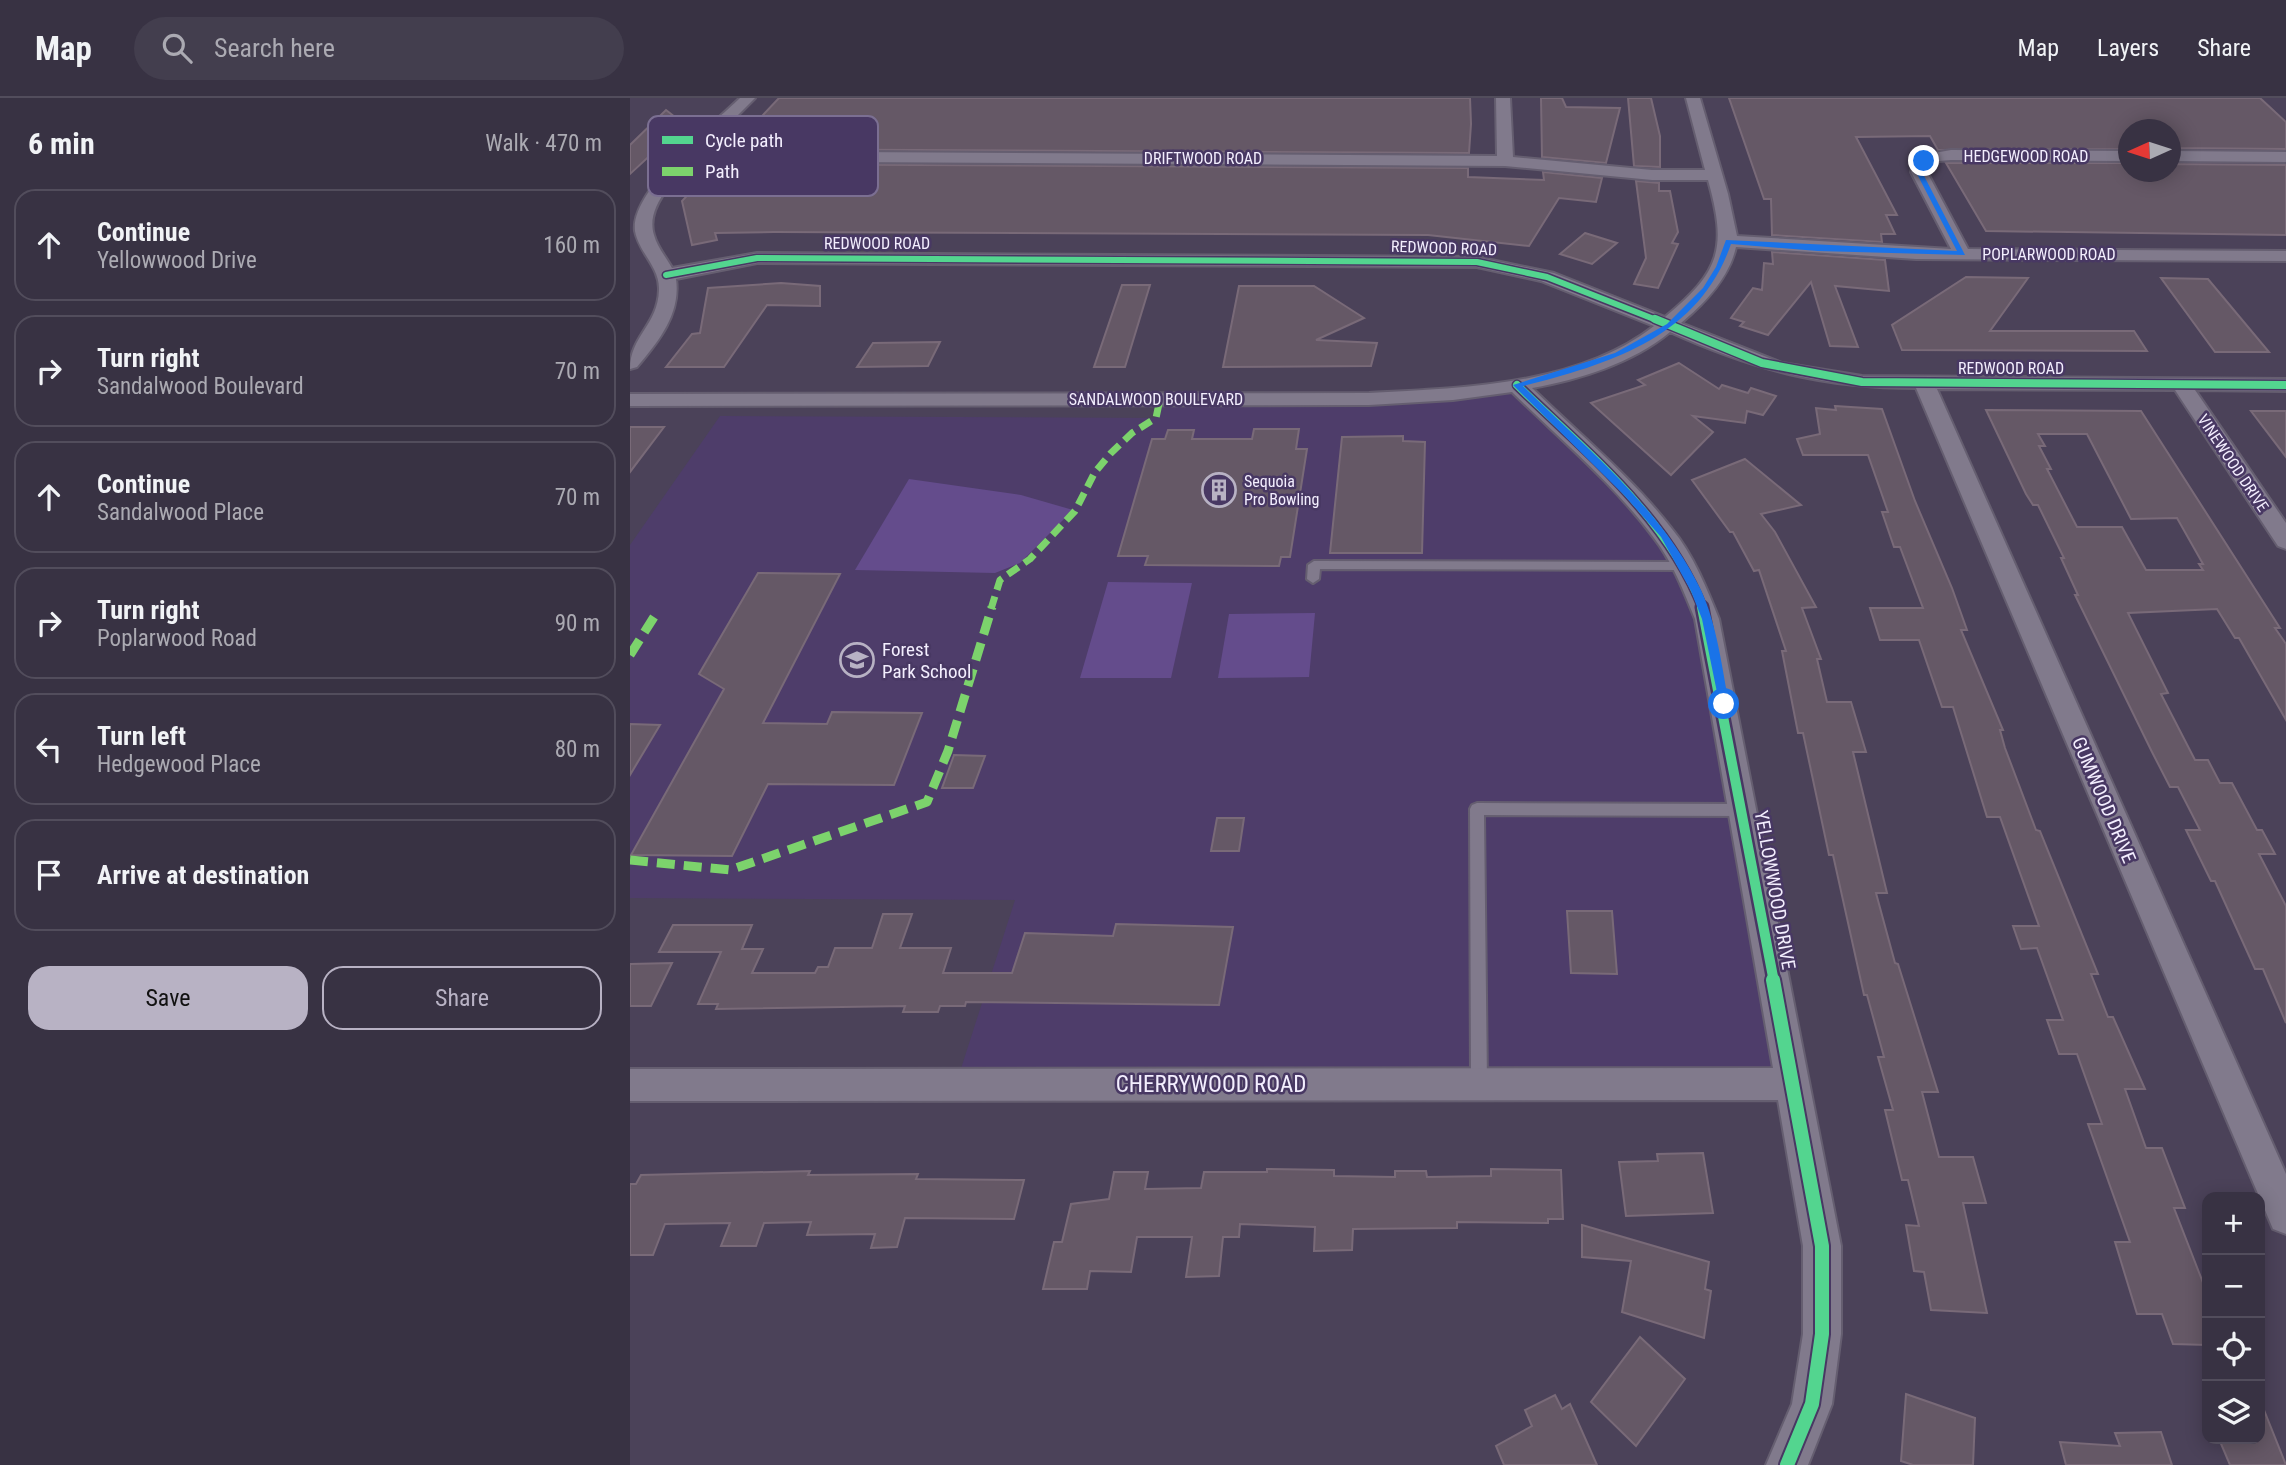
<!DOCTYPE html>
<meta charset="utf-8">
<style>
body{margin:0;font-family:"Roboto Condensed",sans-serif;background:#433e4e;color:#f1f3f6}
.controls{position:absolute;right:21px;bottom:21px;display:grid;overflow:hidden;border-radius:14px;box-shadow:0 4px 18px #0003}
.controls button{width:63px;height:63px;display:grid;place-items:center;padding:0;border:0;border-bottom:2px solid #524d5c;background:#383243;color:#f1f3f6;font:35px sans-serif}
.compass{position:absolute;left:1488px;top:21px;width:63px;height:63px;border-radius:50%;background:#383243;box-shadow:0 4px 18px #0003;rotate:267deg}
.stop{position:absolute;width:21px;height:21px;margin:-16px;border:5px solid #1a73e8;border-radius:50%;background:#fff}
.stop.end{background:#1a73e8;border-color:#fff;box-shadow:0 2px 7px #0008}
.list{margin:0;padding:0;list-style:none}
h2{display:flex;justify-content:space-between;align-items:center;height:91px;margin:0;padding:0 28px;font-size:30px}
h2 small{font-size:23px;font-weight:400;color:#abaab2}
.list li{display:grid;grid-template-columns:46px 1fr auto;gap:21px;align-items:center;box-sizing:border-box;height:112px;margin:0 14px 14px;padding:0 14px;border:2px solid #524d5c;border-radius:21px}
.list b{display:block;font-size:26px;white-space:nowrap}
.list p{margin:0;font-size:23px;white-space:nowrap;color:#abaab2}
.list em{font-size:23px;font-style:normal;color:#abaab2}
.actions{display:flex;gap:14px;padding:21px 28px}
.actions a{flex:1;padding:16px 0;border:2px solid #b8b2c4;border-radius:21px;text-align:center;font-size:24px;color:#b8b2c4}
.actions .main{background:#b8b2c4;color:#111}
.icon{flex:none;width:38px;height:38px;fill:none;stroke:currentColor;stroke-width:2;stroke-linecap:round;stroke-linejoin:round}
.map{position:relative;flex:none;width:1656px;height:1367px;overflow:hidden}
header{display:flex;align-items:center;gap:42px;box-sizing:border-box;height:98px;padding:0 35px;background:#383243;border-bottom:2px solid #524d5c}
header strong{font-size:33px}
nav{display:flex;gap:38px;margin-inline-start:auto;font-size:24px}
.search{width:490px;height:63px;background:#433e4e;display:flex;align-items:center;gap:18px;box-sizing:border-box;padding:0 24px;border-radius:38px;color:#abaab2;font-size:26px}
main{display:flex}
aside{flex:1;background:#383243}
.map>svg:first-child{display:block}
.built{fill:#4e3d6a}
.green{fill:#644c8c}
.building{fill:#655866;stroke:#796a78;stroke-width:2;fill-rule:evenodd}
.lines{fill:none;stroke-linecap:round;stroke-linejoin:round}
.lane-casing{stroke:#655e70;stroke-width:4}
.street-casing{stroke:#655e70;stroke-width:4}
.lane{fill:#817a8c;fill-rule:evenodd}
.street{fill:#817a8c;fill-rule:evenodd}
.quiet-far1{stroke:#7cd36c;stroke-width:7;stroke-dasharray:13 7;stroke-linecap:butt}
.quiet{stroke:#7cd36c;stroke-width:9;stroke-dasharray:18 9;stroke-linecap:butt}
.cycleway-far3-casing{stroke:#483863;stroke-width:9}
.cycleway-far2-casing{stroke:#483863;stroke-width:11}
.cycleway-far1-casing{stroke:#483863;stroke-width:15}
.cycleway-casing{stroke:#483863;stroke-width:18}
.cycleway-far3{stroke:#53d58f;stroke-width:6}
.cycleway-far2{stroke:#53d58f;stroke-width:8}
.cycleway-far1{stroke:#53d58f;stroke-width:10}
.cycleway{stroke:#53d58f;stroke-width:14}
.route{fill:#1a73e8}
.labels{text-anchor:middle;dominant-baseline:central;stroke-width:5;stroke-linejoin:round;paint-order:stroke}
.far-street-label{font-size:16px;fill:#f3eefe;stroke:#483863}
.far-poi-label{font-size:16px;fill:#f3eefe;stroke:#483863;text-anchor:start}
.poi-label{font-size:19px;fill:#f3eefe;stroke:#483863;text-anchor:start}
.street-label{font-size:19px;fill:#f3eefe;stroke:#483863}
.near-street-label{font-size:23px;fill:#f3eefe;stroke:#483863}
.key{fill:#483863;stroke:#7b6f92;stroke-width:2}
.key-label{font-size:19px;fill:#f3eefe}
</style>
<header>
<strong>Map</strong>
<div class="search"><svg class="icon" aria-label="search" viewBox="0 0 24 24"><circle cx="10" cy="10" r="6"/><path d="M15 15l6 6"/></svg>Search here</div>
<nav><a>Map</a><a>Layers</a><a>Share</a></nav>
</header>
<main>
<aside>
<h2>6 min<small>Walk · 470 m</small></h2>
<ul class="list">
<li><svg class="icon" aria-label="ahead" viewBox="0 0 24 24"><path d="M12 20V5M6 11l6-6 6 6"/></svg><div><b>Continue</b><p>Yellowwood Drive</p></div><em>160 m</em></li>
<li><svg class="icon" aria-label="right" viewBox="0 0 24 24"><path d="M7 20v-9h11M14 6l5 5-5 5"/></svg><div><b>Turn right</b><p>Sandalwood Boulevard</p></div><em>70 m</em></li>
<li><svg class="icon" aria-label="ahead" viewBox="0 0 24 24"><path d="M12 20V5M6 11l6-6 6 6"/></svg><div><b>Continue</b><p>Sandalwood Place</p></div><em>70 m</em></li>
<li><svg class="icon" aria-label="right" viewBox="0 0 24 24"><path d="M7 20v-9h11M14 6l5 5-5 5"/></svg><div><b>Turn right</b><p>Poplarwood Road</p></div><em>90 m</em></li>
<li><svg class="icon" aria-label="left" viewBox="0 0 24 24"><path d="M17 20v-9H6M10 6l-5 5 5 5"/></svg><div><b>Turn left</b><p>Hedgewood Place</p></div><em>80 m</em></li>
<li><svg class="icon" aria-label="arrive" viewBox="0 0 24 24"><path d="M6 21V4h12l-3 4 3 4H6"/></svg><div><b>Arrive at destination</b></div></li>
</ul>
<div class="actions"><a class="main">Save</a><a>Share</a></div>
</aside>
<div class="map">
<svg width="1656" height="1367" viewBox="0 0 1656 1367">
<rect width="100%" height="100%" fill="#4b4259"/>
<path class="built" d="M 884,287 L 1057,460 L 1165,986 L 327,983 L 385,802 L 0,800 L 0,447 L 90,318 L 525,320 L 534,301 L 758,302 Z"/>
<g class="green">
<path d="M 279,381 L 391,397 L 443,412 L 390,465 L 365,475 L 225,472 Z"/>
<path d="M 478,484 L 562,485 L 541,580 L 450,580 Z"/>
<path d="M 685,515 L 679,579 L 588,580 L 599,516 Z"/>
</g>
<g class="building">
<path d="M 149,0 L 840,0 L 841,26 L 839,55 L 101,51 Z"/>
<path d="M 911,0 L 932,0 L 936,9 L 990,10 L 976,65 L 912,59 Z"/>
<path d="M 998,0 L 1021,0 L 1030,38 L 1030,69 L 1004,68 Z"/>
<path d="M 1099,0 L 1630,0 L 1656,24 L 1656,51 L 1541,50 L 1541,32 L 1499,32 L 1499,51 L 1308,52 L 1300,38 L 1226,39 L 1267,117 L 1256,117 L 1265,136 L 1251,136 L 1252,144 L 1142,137 L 1141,101 L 1134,101 Z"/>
<path d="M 36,12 L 54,26 L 0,76 L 0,47 Z"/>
<path d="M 1316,65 L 1499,65 L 1499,74 L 1541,74 L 1541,66 L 1656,67 L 1656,137 L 1356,133 Z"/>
<path d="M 87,66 L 838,70 L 838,79 L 914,82 L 913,74 L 972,80 L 966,104 L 929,100 L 899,148 L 798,137 L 144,134 L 85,135 L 87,142 L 62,147 L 52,103 Z"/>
<path d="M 1006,83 L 1029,85 L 1029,93 L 1040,93 L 1048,134 L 1042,145 L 1048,146 L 1028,190 L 1004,186 L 1016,160 Z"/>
<path d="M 955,135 L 987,145 L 962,166 L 930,156 Z"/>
<path d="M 1142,154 L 1255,162 L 1259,193 L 1205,188 L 1228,249 L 1200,248 L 1181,184 L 1138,237 L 1110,228 L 1114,224 L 1101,220 L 1123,190 L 1132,192 L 1134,165 L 1143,166 Z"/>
<path d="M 1336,179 L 1398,180 L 1360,233 L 1504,233 L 1517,253 L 1272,252 L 1262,227 Z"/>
<path d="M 1531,180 L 1578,181 L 1639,254 L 1585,254 Z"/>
<path d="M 151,185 L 190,188 L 190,208 L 137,207 L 94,269 L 36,269 L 62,236 L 70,235 L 78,190 Z"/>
<path d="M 492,187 L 520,187 L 495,269 L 464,269 Z"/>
<path d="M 609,188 L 684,188 L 734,220 L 686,242 L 747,245 L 741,268 L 593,269 Z"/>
<path d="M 310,244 L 298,268 L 227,269 L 243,245 Z"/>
<path d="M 1049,265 L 1089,291 L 1092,287 L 1118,295 L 1121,290 L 1146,298 L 1133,317 L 1117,313 L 1115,325 L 1063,318 L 1083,334 L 1041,377 L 961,305 L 1015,287 L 1008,282 Z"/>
<path d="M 1205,308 L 1252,311 L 1285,403 L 1322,490 L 1337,532 L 1331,532 L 1373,632 L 1370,632 L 1375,650 L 1406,732 L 1410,733 L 1468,876 L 1461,876 L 1478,919 L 1483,919 L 1515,991 L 1495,991 L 1516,1050 L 1532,1050 L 1555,1110 L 1544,1110 L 1577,1195 L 1577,1247 L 1543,1246 L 1532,1216 L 1507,1216 L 1485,1144 L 1500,1144 L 1458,1026 L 1472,1026 L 1447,956 L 1429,956 L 1417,922 L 1433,922 L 1407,850 L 1391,851 L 1383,828 L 1409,828 L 1370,719 L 1357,719 L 1323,609 L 1312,609 L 1289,542 L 1250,542 L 1240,510 L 1293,510 L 1270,449 L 1264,449 L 1252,414 L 1258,414 L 1238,357 L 1173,357 L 1167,341 L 1190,336 L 1186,310 L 1206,312 Z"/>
<path d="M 1356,312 L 1511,313 L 1650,530 L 1645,530 L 1656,546 L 1656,622 L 1609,540 L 1605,540 L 1587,511 L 1498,515 L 1538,595 L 1531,596 L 1565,662 L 1578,662 L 1590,685 L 1602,685 L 1627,732 L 1632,732 L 1645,756 L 1629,756 L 1656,808 L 1656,925 L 1633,871 L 1625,871 L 1585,783 L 1581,783 L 1556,732 L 1570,732 L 1548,689 L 1540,689 L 1522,654 L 1445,497 L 1448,497 L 1431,460 L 1434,460 L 1408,407 L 1403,407 L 1396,396 ZM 1408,336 L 1457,336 L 1501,421 L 1547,420 L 1573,466 L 1569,466 L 1573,472 L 1516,472 L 1492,429 L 1447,429 L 1417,371 L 1421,371 L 1409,348 L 1415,348 Z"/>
<path d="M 1621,313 L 1656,313 L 1656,359 Z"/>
<path d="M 0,329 L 34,329 L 0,374 Z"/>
<path d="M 624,331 L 669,331 L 666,351 L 677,351 L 660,459 L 651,459 L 649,468 L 515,467 L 518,458 L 488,458 L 522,341 L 535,341 L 538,332 L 564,332 L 562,341 L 622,341 Z"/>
<path d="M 773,338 L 773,343 L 795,344 L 792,455 L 700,455 L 712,339 Z"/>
<path d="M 1115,361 L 1171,407 L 1131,416 L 1145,434 L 1186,509 L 1172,510 L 1191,561 L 1187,561 L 1197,604 L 1221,604 L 1236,654 L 1223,654 L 1257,795 L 1246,795 L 1265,865 L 1268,866 L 1308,994 L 1292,994 L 1309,1059 L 1343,1059 L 1356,1105 L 1333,1105 L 1357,1215 L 1301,1212 L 1294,1174 L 1284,1173 L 1276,1127 L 1289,1128 L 1278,1082 L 1272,1082 L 1255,1012 L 1263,1012 L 1248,959 L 1254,959 L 1237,897 L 1234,897 L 1203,757 L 1199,757 L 1173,635 L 1168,635 L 1152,553 L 1156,553 L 1129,472 L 1124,473 L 1103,434 L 1100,434 L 1062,382 Z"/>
<path d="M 128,475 L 210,476 L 133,625 L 197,626 L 202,614 L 292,615 L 264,687 L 138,686 L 102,758 L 1,757 L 94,591 L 69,576 Z"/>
<path d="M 0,626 L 30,627 L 0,677 Z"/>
<path d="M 324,657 L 355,658 L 343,690 L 312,690 Z"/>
<path d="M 587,720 L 614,720 L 609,753 L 581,753 Z"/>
<path d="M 937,813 L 982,813 L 987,876 L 941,875 Z"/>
<path d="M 253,816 L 282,816 L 270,850 L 321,850 L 313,875 L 382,875 L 395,835 L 483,838 L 486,826 L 603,829 L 589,907 L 336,904 L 335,908 L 310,908 L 308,914 L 273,914 L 275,908 L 86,911 L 88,906 L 68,906 L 91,854 L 29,854 L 43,827 L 122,827 L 112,851 L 133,851 L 122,875 L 185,875 L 188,869 L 198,869 L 205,850 L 242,850 Z"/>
<path d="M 42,865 L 21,908 L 0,908 L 0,866 Z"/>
<path d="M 1073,1055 L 1083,1115 L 996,1118 L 989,1064 L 1028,1063 L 1027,1056 Z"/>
<path d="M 637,1071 L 704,1072 L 704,1078 L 765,1079 L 765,1073 L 796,1073 L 797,1079 L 861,1078 L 861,1071 L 931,1072 L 933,1121 L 918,1121 L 918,1125 L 827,1124 L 827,1130 L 723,1131 L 722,1152 L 684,1153 L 685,1129 L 610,1126 L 609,1139 L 593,1139 L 589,1178 L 556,1179 L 562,1139 L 507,1139 L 501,1174 L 460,1173 L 457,1191 L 413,1191 L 424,1144 L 432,1144 L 441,1106 L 479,1101 L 484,1074 L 518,1074 L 515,1091 L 571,1090 L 574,1074 L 637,1074 Z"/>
<path d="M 180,1073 L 178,1077 L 288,1076 L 286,1081 L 394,1082 L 384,1121 L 275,1120 L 267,1149 L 241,1150 L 245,1136 L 177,1137 L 181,1124 L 134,1125 L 126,1148 L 91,1148 L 100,1125 L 35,1126 L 23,1157 L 0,1157 L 0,1086 L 6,1086 L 11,1077 Z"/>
<path d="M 952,1127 L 1079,1164 L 1075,1191 L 1081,1193 L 1074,1240 L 992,1214 L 1001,1163 L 952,1159 Z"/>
<path d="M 1010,1239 L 1055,1281 L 1006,1348 L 961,1304 Z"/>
<path d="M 1276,1296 L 1345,1320 L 1343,1367 L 1283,1367 L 1271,1363 Z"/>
<path d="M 925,1297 L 932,1311 L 940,1306 L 967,1367 L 874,1367 L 866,1348 L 902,1328 L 895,1312 Z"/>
<path d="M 1630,1302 L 1656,1367 L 1600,1367 L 1589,1341 L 1630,1341 Z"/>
<path d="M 1531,1334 L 1542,1367 L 1436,1367 L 1430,1344 L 1490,1348 L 1485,1335 Z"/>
</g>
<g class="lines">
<g class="lane-casing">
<g id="lane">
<path d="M 684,463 L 1053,464 L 1059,468 L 1053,472 L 690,471 L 689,481 L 683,485 L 677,481 L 678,467 Z"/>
<path d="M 847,705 L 1113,706 L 1118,708 L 1120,712 L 1118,716 L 1113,718 L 854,717 L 857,986 L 855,992 L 849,994 L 843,992 L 841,986 L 840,711 L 842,707 Z"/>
</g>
</g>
<g class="street-casing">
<g id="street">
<path d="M 110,0 L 125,0 L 72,53 L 867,58 L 866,0 L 880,0 L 883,59 L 1022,72 L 1075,72 L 1056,0 L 1070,0 L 1098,96 L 1107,138 L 1321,151 L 1281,74 L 1283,65 L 1299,56 L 1321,52 L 1498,53 L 1498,63 L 1321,62 L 1309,63 L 1297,70 L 1297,74 L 1338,151 L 1656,153 L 1656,163 L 1286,161 L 1106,149 C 1099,180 1075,205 1051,225 L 1152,265 L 1232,278 L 1656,281 L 1656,293 L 1565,292 L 1656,425 L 1656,451 L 1648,448 L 1545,292 L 1307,291 L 1656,1076 L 1656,1136 L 1643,1131 L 1286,290 C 1194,290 1124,272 1040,234 C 1003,265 948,282 902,290 C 949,336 1002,379 1042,431 C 1063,456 1077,491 1089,521 L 1211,1148 L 1211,1236 L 1202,1306 L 1178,1367 L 1136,1367 L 1162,1306 L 1173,1236 L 1173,1148 L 1148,1002 L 0,1003 L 0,971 L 1143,970 L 1065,521 C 1054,494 1042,463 1024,440 C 984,386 930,341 882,294 L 823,302 L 739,307 L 0,308 L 0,296 L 739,295 C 832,290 947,288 1024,228 L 911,183 L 847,169 L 127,165 L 46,181 C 51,216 28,244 7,269 L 0,271 C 0,238 28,227 29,192 C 30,169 9,155 5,133 C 0,93 83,26 110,0 ZM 63,63 L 875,68 L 1022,82 L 1078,82 C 1097,150 1091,173 1035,219 L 924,175 L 847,159 L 127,155 L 42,170 C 36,159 27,149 24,137 C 15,109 45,81 63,63 Z"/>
<path d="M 1540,53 L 1656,54 L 1656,64 L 1540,63 Z"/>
</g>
</g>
<use href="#lane" class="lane"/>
<use href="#street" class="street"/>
<path class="quiet-far1" d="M 361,511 L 370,482 L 400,461 L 445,413 L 465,374 L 481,355 L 502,335 L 526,320 L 530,301"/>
<g class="quiet">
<path d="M 0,557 L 24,519"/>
<path d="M 0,762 L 100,772 L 297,704 L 318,653 L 362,509"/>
</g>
<g class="cycleway-far3-casing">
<path id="cycleway-far3" d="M 36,177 L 127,160 L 847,164 L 917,179 L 1029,223"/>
</g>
<g class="cycleway-far2-casing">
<g id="cycleway-far2">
<path d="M 1025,221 L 1132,265 L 1232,284 L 1656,287"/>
<path d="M 887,287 C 957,355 1037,418 1073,511"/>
</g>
</g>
<g class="cycleway-far1-casing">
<path id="cycleway-far1" d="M 1072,509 L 1144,884"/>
</g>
<g class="cycleway-casing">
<path id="cycleway" d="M 1143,882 L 1192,1148 L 1192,1236 L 1182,1306 L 1157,1367"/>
</g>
<use href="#cycleway-far3" class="cycleway-far3"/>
<use href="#cycleway-far2" class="cycleway-far2"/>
<use href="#cycleway-far1" class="cycleway-far1"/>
<use href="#cycleway" class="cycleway"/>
</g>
<path class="route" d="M 1292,61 L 1298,63 L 1292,68 L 1292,74 L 1335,157 L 1188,153 L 1101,146 C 1069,239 980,266 893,288 C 957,351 1031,410 1071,492 C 1087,527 1092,569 1099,606 L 1090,609 L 1072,521 L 1061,493 L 1031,439 L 994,397 L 883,287 L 985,255 L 1037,226 L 1073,190 L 1086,169 L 1096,142 L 1327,153 L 1286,74 L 1286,68 Z"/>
<defs>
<g id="building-ring" transform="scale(1.75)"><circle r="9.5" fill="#483863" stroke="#b8b2c4" stroke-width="1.5"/><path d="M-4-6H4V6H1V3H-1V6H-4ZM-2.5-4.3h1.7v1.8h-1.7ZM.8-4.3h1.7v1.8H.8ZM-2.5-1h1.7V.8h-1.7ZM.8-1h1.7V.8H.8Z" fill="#b8b2c4"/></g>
<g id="school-ring" transform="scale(1.75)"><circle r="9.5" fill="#483863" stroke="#b8b2c4" stroke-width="1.5"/><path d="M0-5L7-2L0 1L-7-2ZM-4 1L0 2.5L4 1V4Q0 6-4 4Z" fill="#b8b2c4"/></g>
</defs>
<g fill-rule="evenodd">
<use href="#building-ring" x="589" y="392"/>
<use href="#school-ring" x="227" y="562"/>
</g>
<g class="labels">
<g class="far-street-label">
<text x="1396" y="58">HEDGEWOOD ROAD</text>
<text x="573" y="60">DRIFTWOOD ROAD</text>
<text x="247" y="145">REDWOOD ROAD</text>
<text transform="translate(814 150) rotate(2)">REDWOOD ROAD</text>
<text x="1419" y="156">POPLARWOOD ROAD</text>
<text x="1381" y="270">REDWOOD ROAD</text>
<text x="526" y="301">SANDALWOOD BOULEVARD</text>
<text transform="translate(1603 365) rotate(56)">VINEWOOD DRIVE</text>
</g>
<g class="far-poi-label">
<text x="614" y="383">Sequoia<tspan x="614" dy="18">Pro Bowling</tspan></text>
</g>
<g class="poi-label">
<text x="252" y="551">Forest<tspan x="252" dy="22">Park School</tspan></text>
</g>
<g class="street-label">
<text transform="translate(1474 702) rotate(67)">GUMWOOD DRIVE</text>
<text transform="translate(1145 792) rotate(80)">YELLOWWOOD DRIVE</text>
</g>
<g class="near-street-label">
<text x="581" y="986">CHERRYWOOD ROAD</text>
</g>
</g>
<rect x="18" y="18" width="230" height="80" rx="10" class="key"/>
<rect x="32" y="38" width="31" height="8" fill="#53d58f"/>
<rect x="32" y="69" width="31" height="9" fill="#7cd36c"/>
<g class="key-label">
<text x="75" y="49">Cycle path</text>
<text x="75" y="80">Path</text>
</g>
</svg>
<div class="controls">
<button>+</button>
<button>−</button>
<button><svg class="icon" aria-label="locate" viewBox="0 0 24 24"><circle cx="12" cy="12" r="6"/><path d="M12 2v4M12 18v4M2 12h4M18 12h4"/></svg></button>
<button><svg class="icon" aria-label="layers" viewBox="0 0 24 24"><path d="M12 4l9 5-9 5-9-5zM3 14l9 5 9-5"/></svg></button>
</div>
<svg class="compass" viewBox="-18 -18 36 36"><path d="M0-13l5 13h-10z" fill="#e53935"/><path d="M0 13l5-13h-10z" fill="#abaab2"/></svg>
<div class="stop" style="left:1094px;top:606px"></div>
<div class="stop end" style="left:1294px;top:63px"></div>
</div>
</main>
